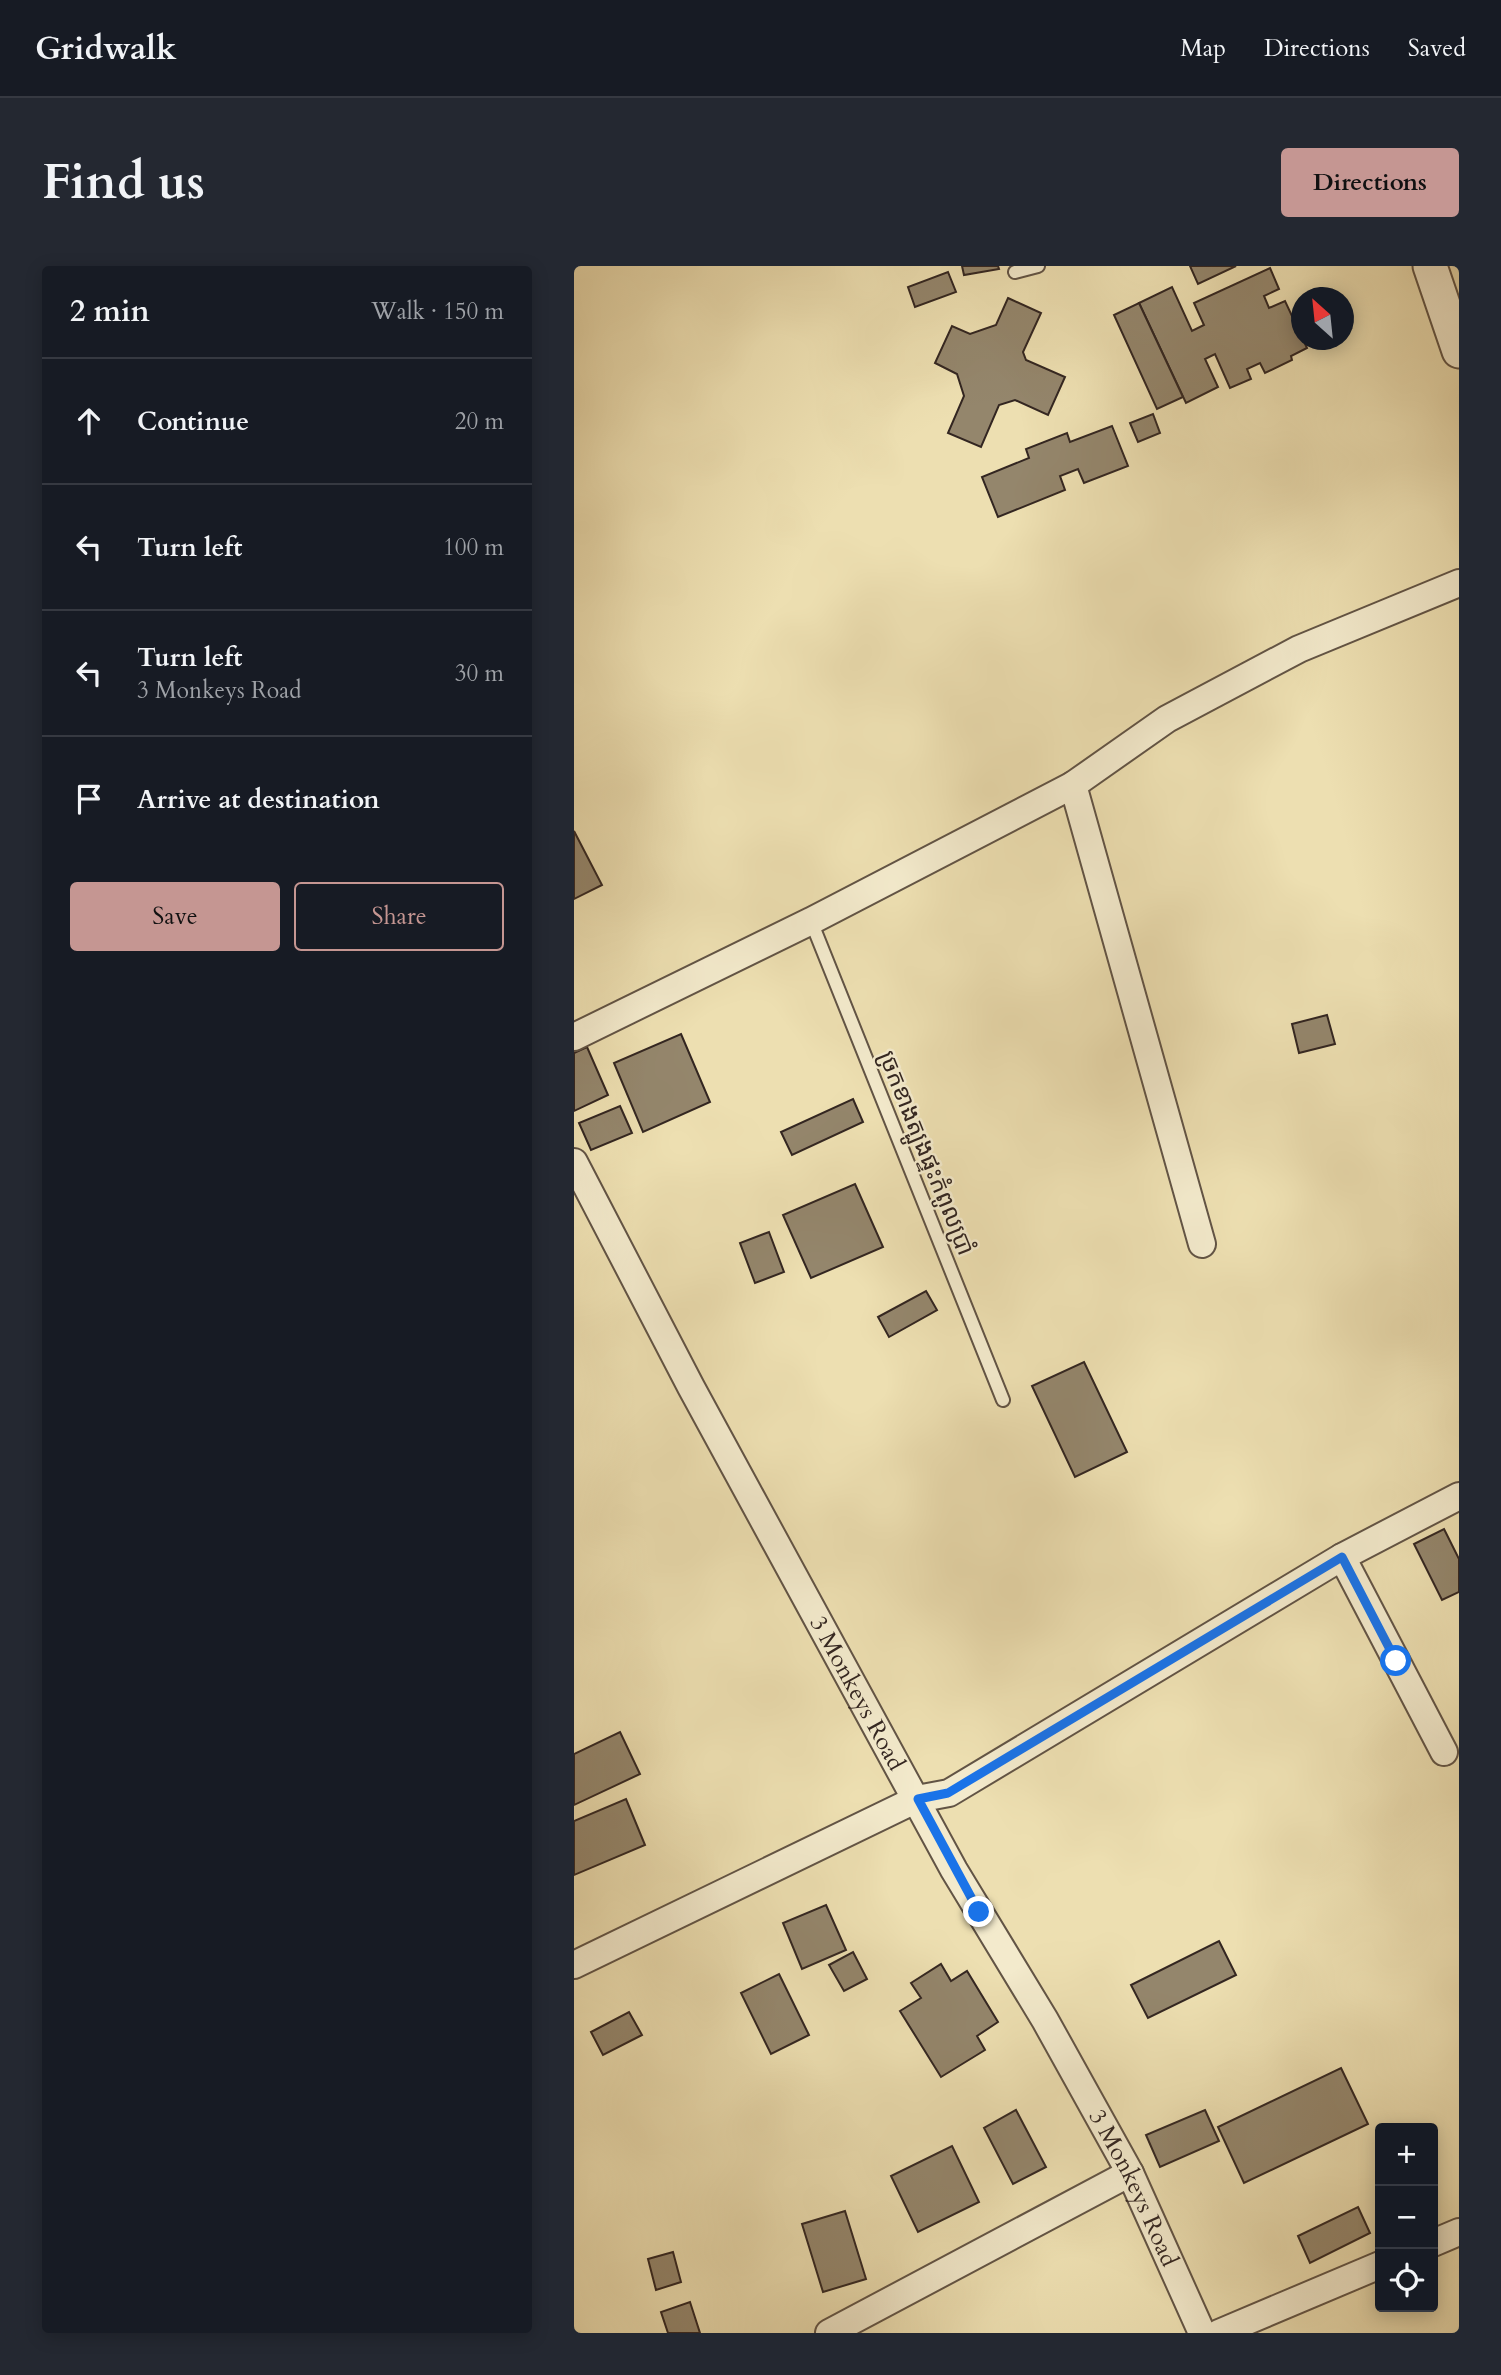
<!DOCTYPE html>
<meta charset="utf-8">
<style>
body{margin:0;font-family:Cardo,"Noto Sans Khmer",serif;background:#242831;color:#f1f3f6}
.controls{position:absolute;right:21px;bottom:21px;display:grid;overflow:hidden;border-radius:7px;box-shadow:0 4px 18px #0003}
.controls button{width:63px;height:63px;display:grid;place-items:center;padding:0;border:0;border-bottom:2px solid #363941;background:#171b24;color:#f1f3f6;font:35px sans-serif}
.compass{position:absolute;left:717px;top:21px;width:63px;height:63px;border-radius:50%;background:#171b24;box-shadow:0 4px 18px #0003;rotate:333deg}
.stop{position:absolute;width:21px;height:21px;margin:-16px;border:5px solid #1a73e8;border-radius:50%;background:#fff}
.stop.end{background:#1a73e8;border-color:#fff;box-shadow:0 2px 7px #0008}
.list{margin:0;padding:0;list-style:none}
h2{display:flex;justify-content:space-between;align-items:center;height:91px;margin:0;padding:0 28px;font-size:30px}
h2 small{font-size:23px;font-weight:400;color:#9ea1a6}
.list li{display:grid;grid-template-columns:46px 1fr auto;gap:21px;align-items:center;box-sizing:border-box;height:126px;padding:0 28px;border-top:2px solid #363941}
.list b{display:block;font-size:26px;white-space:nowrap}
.list p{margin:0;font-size:23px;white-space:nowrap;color:#9ea1a6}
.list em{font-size:23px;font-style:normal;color:#9ea1a6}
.actions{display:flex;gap:14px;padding:21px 28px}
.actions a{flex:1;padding:16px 0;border:2px solid #c59692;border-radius:7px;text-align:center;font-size:24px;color:#c59692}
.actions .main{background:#c59692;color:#111}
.icon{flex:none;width:38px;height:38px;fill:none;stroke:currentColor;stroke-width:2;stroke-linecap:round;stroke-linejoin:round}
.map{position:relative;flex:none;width:885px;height:2067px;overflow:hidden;border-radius:7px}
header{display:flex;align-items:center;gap:42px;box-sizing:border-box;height:98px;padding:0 35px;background:#171b24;border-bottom:2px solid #363941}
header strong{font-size:33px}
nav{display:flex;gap:38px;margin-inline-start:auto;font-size:24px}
.intro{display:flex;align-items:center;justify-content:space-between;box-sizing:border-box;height:168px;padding:0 42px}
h1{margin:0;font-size:49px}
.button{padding:18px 32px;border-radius:7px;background:#c59692;color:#111;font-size:24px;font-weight:700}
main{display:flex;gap:42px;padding:0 42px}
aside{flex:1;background:#171b24;border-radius:7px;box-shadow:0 4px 18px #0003}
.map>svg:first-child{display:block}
.building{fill:#94866c;stroke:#332621;stroke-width:2}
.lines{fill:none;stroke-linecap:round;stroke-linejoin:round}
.service-casing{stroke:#625445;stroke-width:16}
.minor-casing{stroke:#625445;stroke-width:30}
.tertiary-casing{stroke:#625445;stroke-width:37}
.service{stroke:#f3eacc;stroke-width:12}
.minor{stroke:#f3eacc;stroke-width:26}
.tertiary{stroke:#f3eacc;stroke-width:33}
.route{stroke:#1a73e8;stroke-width:9}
.labels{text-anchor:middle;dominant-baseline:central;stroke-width:5;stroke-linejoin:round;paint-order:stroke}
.street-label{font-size:24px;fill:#332621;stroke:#f3eacc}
</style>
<header>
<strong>Gridwalk</strong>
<nav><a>Map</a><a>Directions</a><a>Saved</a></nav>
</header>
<div class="intro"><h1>Find us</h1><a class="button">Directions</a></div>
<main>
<aside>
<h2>2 min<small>Walk · 150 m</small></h2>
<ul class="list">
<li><svg class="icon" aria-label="ahead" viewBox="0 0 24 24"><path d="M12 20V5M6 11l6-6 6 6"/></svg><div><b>Continue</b></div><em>20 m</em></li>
<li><svg class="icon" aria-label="left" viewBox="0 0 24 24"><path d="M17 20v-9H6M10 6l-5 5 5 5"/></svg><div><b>Turn left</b></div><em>100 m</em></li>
<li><svg class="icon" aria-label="left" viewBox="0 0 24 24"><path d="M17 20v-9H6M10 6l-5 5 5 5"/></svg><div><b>Turn left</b><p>3 Monkeys Road</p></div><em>30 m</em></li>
<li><svg class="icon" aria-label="arrive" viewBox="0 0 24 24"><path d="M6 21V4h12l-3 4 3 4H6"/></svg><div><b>Arrive at destination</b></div></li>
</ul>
<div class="actions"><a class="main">Save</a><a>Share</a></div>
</aside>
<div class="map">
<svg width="885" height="2067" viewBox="0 0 885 2067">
<rect width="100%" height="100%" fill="#eddfb1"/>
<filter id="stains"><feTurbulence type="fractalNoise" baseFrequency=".00286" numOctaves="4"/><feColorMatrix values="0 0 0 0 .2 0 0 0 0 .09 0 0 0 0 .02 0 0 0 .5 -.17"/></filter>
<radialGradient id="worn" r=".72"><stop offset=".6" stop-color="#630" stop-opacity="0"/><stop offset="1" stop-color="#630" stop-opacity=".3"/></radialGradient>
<g class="building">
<path d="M 388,0 L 424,0 L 425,3 L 390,9 Z"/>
<path d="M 616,0 L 662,0 L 624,18 Z"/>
<path d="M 696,2 L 705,23 L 690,30 L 695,42 L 711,35 L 733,82 L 717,90 L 718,94 L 691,107 L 686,97 L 673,103 L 677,113 L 656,122 L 641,88 L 631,93 L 644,121 L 612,137 L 565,37 L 598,21 L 618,65 L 630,59 L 620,37 Z"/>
<path d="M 374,6 L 382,26 L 341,41 L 334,21 Z"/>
<path d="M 434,32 L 467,47 L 449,86 L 452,94 L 491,111 L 474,149 L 441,134 L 425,139 L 407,181 L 374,167 L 390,130 L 383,108 L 361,97 L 378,60 L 396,68 L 422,59 Z"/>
<path d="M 565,37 L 609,131 L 583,143 L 540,49 Z"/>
<path d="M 579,148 L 586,167 L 564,176 L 556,157 Z"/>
<path d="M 538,160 L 554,200 L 510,217 L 504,203 L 486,210 L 491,224 L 424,251 L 408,211 L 455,192 L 452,183 L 493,167 L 496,176 Z"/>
<path d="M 0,565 L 28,619 L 0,633 Z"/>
<path d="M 753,749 L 761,778 L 725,787 L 718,758 Z"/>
<path d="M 107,768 L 136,836 L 69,866 L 40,797 Z"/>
<path d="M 13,781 L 34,829 L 0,845 L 0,787 Z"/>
<path d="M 279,833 L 289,856 L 218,889 L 207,866 Z"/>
<path d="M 46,840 L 58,867 L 17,884 L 5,857 Z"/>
<path d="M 281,918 L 309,981 L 237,1012 L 209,949 Z"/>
<path d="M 195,966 L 210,1006 L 181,1017 L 166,977 Z"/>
<path d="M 352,1025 L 363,1044 L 315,1071 L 304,1051 Z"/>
<path d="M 510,1096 L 553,1186 L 501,1211 L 458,1120 Z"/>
<path d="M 870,1263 L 885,1293 L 885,1326 L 868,1334 L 840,1278 Z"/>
<path d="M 46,1466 L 66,1508 L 0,1539 L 0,1488 Z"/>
<path d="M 52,1533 L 71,1579 L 0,1609 L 0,1555 Z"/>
<path d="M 252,1639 L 272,1684 L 228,1703 L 209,1657 Z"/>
<path d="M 645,1675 L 662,1709 L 574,1752 L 557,1719 Z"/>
<path d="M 279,1686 L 293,1713 L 270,1725 L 255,1699 Z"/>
<path d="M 367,1698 L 377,1715 L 393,1705 L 424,1756 L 403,1770 L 411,1784 L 367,1811 L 326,1745 L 347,1732 L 337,1717 Z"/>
<path d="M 205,1708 L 235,1769 L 197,1788 L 167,1727 Z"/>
<path d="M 55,1746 L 68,1769 L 29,1789 L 17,1766 Z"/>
<path d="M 767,1802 L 794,1858 L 670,1917 L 644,1861 Z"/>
<path d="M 442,1844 L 472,1901 L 439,1918 L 410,1862 Z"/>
<path d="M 631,1844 L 645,1875 L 586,1901 L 572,1869 Z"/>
<path d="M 378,1880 L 405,1936 L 344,1966 L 317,1910 Z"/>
<path d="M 784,1941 L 796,1967 L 736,1997 L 724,1970 Z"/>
<path d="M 271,1945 L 292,2013 L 249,2026 L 228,1958 Z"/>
<path d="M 99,1986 L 107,2016 L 82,2024 L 74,1993 Z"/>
<path d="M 116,2036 L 126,2067 L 94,2067 L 87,2046 Z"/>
</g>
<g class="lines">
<g class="service-casing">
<g id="service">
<path d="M 441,6 L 464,0"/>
<path d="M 237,655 L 429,1134"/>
</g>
</g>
<g class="minor-casing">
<g id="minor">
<path d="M 499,519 L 628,978"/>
<path d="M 0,771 L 237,655 L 499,519 L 593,453 L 725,383 L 885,317"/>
<path id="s1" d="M 0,896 L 117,1121 L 380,1604 L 471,1754 L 556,1907 L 628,2067"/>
<path d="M 768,1291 L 870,1486"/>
<path d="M 0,1699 L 343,1533 L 375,1527 L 768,1291 L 885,1230"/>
<path d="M 859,1977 L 885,1966"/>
<path d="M 255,2067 L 556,1907"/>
<path d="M 645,2067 L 806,1999"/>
</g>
</g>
<g class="tertiary-casing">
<path id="tertiary" d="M 856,0 L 885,85"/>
</g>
<use href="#service" class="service"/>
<use href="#minor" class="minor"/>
<use href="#tertiary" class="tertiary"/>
</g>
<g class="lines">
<path class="route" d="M 405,1646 L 344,1533 L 374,1527 L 768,1291 L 822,1395"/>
</g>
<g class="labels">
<g class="street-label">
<text transform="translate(352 887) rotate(68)">ច្រកខាងត្បូងផ្ទះកំពូលប្រាំ</text>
<text stroke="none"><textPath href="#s1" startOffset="602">3 Monkeys Road</textPath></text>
<text stroke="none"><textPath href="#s1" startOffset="1169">3 Monkeys Road</textPath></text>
</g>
</g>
<rect width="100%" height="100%" filter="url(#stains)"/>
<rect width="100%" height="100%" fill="url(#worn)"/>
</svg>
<div class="controls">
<button>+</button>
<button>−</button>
<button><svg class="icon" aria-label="locate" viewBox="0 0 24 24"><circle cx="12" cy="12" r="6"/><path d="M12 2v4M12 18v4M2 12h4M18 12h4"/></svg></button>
</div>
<svg class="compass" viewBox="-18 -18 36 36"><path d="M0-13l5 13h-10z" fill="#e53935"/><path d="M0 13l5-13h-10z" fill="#9ea1a6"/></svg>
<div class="stop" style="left:822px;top:1395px"></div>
<div class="stop end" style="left:405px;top:1646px"></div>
</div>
</main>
